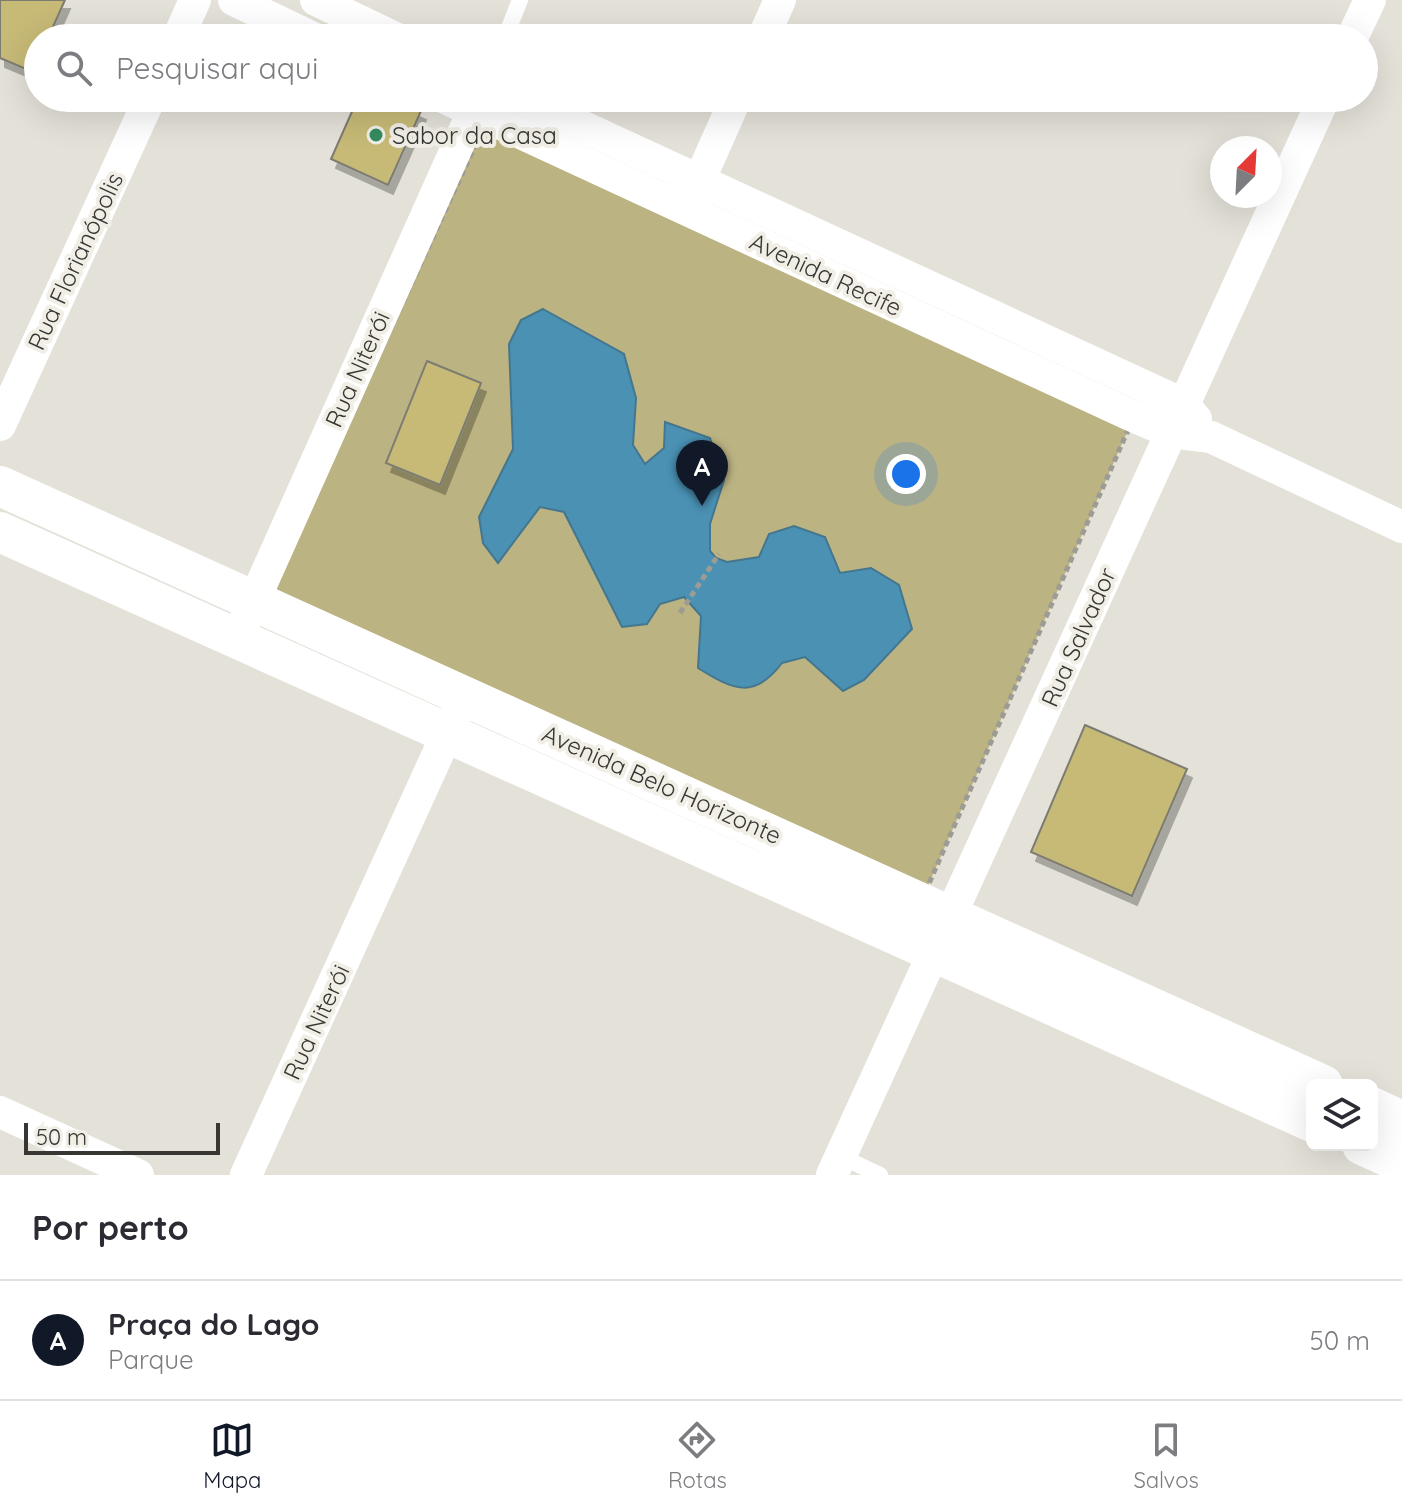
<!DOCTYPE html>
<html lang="pt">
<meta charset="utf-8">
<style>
body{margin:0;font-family:Quicksand,sans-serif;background:#f7f7f7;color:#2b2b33}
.controls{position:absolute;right:24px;bottom:24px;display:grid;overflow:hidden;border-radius:12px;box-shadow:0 8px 32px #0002}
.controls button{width:72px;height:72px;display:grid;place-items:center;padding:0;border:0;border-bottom:2px solid #e1e1e2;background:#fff;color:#2b2b33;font:40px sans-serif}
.compass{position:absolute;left:1210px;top:136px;width:72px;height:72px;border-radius:50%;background:#fff;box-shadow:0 8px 32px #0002;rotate:24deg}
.scale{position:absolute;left:24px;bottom:20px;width:196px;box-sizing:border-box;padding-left:8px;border:4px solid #373633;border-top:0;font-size:22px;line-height:28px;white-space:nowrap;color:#373633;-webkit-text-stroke:6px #f0eee5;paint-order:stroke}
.you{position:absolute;left:906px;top:474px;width:28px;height:28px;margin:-20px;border:6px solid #fff;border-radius:50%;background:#1a73e8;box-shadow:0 0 0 12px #1a73e833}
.badge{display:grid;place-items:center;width:52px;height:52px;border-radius:50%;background:#111827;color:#fff;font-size:26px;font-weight:700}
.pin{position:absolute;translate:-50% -66px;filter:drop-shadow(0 2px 4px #0008)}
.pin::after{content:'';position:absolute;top:42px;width:28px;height:24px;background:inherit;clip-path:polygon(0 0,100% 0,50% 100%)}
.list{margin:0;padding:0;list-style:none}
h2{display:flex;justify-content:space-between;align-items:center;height:104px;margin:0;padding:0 32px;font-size:34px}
h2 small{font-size:26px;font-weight:400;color:#7c7c81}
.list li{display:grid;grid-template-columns:52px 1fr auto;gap:24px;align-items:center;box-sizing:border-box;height:120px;padding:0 32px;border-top:2px solid #e1e1e2}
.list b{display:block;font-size:30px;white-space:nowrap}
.list p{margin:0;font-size:26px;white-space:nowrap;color:#7c7c81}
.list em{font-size:26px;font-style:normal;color:#7c7c81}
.icon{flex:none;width:44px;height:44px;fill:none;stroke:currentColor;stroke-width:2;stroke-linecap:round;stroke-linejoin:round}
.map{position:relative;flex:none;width:1402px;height:1175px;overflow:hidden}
.search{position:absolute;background:#fff;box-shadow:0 8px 32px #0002;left:24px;right:24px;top:24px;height:88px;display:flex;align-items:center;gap:20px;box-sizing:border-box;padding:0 28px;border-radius:44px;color:#7c7c81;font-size:30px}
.sheet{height:224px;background:#fff}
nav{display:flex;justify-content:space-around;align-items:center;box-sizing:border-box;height:112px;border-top:2px solid #e1e1e2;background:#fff;font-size:22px;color:#7c7c81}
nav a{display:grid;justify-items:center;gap:4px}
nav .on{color:#111827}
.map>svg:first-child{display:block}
.green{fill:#bcb382}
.water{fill:#4a91b4;stroke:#44768d;stroke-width:2}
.building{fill:#c7ba77;stroke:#7c7b72;stroke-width:2;filter:url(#shadow)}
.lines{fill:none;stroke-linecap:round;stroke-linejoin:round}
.path{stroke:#9c9b94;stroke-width:5;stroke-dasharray:6 4;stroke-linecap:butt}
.service{stroke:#fff;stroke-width:16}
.minor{stroke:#fff;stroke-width:32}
.tertiary{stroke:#fff;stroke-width:40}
.poi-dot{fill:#358c61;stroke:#f0eee5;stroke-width:3}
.labels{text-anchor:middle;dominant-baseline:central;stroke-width:8;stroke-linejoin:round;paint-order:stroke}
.poi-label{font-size:24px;fill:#373633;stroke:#f0eee5;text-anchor:start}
.street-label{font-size:24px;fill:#373633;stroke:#f0eee5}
</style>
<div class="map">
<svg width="1402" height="1175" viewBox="0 0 1402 1175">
<defs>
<filter id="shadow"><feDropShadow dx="5" dy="9" stdDeviation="0" flood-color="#0004"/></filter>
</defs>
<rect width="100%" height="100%" fill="#e3e1d8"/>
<path class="green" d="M 487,120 L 1132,421 L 927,888 L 270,591 Z"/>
<path class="water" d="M 543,309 L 624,354 L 636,398 L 633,445 L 645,464 L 664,448 L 665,422 L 710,438 L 724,480 L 710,524 L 710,551 L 716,558 L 727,562 L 759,557 L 769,534 L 794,526 L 825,537 L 840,573 L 871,568 L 899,585 L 912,629 L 864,680 L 843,691 L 805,657 L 782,663 C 754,700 733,690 698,668 L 701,616 L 684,597 L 660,604 L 647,624 L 622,627 L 564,512 L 540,507 L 498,563 L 483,543 L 479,517 L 513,449 L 509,344 L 521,320 Z"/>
<g class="building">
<path d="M 0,0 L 65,0 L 48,38 L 38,38 L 38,61 L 33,72 L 0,58 Z"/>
<path d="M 358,98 L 393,98 L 421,111 L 388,185 L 331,159 Z"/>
<path d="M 427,361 L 481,383 L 440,485 L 386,463 Z"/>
<path d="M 1085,725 L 1187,769 L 1132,896 L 1031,852 Z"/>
</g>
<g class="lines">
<g class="path">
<path d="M 487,120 L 1132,421 L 927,888 L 270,591 Z"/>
<path d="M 680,613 L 719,554"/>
</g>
<g class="service">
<path d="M 505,38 L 520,0"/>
<path d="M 840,1156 L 880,1175"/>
</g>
<g class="minor">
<path d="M 234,0 L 313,38"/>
<path d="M 316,0 L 395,38"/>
<path d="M 178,38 L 195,0"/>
<path d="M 763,38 L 780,0"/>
<path d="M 1352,38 L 1370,0"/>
<path d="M 445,98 L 1126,413 L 1170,432 L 1211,437 L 1402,527"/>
<path d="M 521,98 L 1183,404 L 1196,419"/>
<path d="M 691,199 L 736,98"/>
<path d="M 0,425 L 150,98"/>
<path d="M 244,623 L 479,98"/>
<path d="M 0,1112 L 138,1175"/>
<path d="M 246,1175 L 457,712"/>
<path d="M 832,1175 L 1324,98"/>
</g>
<g class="tertiary">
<path d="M 0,486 L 1323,1085"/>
<path d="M 0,532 L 1312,1122"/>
<path d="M 1372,1107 L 1402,1121"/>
<path d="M 1362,1145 L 1402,1163"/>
</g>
</g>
<circle class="poi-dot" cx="376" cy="135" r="8"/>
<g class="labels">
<g class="poi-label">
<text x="392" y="135">Sabor da Casa</text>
</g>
<g class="street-label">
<text transform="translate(75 261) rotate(-65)">Rua Florianópolis</text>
<text transform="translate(826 274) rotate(25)">Avenida Recife</text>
<text transform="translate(357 369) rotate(-66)">Rua Niterói</text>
<text transform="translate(1078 637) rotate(-66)">Rua Salvador</text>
<text transform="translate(662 784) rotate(24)">Avenida Belo Horizonte</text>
<text transform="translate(316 1022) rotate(-65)">Rua Niterói</text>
</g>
</g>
</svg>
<div class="controls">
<button><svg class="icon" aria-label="layers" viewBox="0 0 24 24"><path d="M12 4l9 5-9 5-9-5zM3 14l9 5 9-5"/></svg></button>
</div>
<svg class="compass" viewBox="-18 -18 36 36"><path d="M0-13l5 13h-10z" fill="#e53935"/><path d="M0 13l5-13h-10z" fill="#7c7c81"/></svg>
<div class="scale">50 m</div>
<div class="you"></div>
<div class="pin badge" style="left:702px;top:506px">A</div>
<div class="search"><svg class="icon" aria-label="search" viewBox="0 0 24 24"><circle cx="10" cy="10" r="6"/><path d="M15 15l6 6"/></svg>Pesquisar aqui</div>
</div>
<section class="sheet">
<h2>Por perto<small></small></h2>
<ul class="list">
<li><span class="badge">A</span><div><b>Praça do Lago</b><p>Parque</p></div><em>50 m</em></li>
</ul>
</section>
<nav>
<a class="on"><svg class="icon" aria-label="map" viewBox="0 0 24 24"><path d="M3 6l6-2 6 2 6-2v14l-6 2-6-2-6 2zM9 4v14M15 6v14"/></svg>Mapa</a>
<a><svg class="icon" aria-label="directions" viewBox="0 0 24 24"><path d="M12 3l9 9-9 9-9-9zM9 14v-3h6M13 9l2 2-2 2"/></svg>Rotas</a>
<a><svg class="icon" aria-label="saved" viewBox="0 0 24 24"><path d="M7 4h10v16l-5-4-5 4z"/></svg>Salvos</a>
</nav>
